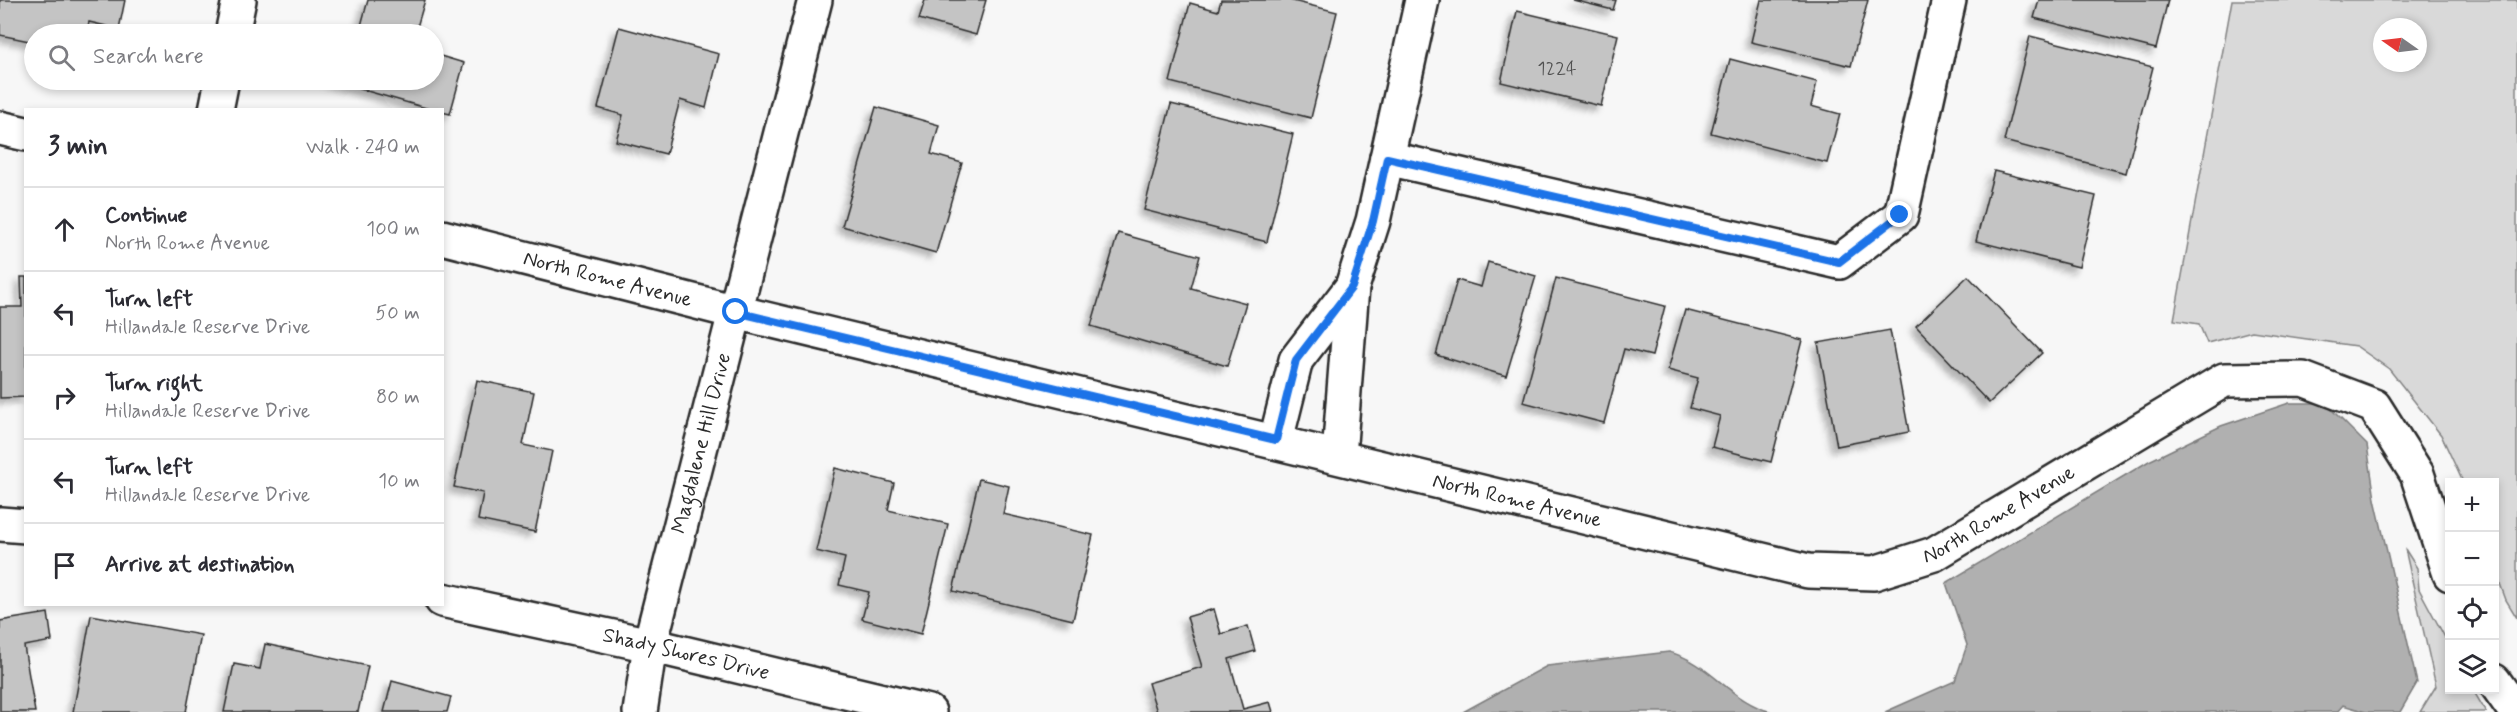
<!DOCTYPE html>
<meta charset="utf-8">
<style>
body{margin:0;font-family:Mynerve,sans-serif;background:#f7f7f7;color:#2b2b33}
.controls{position:absolute;right:18px;bottom:18px;display:grid;overflow:hidden;border-radius:0px;box-shadow:0 3px 9px #0003}
.controls button{width:54px;height:54px;display:grid;place-items:center;padding:0;border:0;border-bottom:2px solid #e1e1e2;background:#fff;color:#2b2b33;font:30px sans-serif}
.compass{position:absolute;left:2373px;top:18px;width:54px;height:54px;border-radius:50%;background:#fff;box-shadow:0 3px 9px #0003;rotate:284deg}
.stop{position:absolute;width:18px;height:18px;margin:-14px;border:4px solid #1a73e8;border-radius:50%;background:#fff}
.stop.end{background:#1a73e8;border-color:#fff;box-shadow:0 2px 6px #0008}
.list{margin:0;padding:0;list-style:none}
h2{display:flex;justify-content:space-between;align-items:center;height:78px;margin:0;padding:0 24px;font-size:26px}
h2 small{font-size:20px;font-weight:400;color:#7c7c81}
.list li{display:grid;grid-template-columns:39px 1fr auto;gap:18px;align-items:center;box-sizing:border-box;height:84px;padding:0 24px;border-top:2px solid #e1e1e2}
.list b{display:block;font-size:22px;white-space:nowrap}
.list p{margin:0;font-size:20px;white-space:nowrap;color:#7c7c81}
.list em{font-size:20px;font-style:normal;color:#7c7c81}
.icon{flex:none;width:33px;height:33px;fill:none;stroke:currentColor;stroke-width:2;stroke-linecap:round;stroke-linejoin:round}
.map{position:relative;flex:none;width:2517px;height:712px;overflow:hidden}
.search{position:absolute;background:#fff;box-shadow:0 3px 9px #0003;left:24px;top:24px;width:420px;height:66px;display:flex;align-items:center;gap:15px;box-sizing:border-box;padding:0 21px;border-radius:33px;color:#7c7c81;font-size:22px}
.panel{position:absolute;background:#fff;box-shadow:0 3px 9px #0003;left:24px;top:108px;width:420px;height:498px;border-radius:0px}
.map>svg:first-child{display:block}
.green{fill:#d9d9d9;stroke:#828282;stroke-width:1.5;fill-rule:evenodd}
.water{fill:#b0b0b0;stroke:#7b7b7b;stroke-width:1.5}
.building{fill:#c4c4c4;stroke:#2b2b2b;stroke-width:1.5;filter:url(#shadow)}
.lines{fill:none;stroke-linecap:round;stroke-linejoin:round}
.minor-casing{stroke:#2b2b2b;stroke-width:38}
.minor{stroke:#fff;stroke-width:33}
.route{stroke:#1a73e8;stroke-width:8}
.labels{text-anchor:middle;dominant-baseline:central;stroke-width:5;stroke-linejoin:round;paint-order:stroke}
.number-label{font-size:18px;fill:#515151}
.street-label{font-size:21px;fill:#2b2b2b;stroke:#fff}
</style>
<div class="map">
<svg width="2517" height="712" viewBox="0 0 2517 712">
<defs>
<filter id="shadow"><feDropShadow dx="-5.5" dy="5.5" stdDeviation="3" flood-color="#0004"/></filter>
</defs>
<rect width="100%" height="100%" fill="#f7f7f7"/>
<filter id="ink" filterUnits="userSpaceOnUse"><feTurbulence type="fractalNoise" baseFrequency=".0167" numOctaves="2"/><feDisplacementMap in="SourceGraphic" scale="12" xChannelSelector="R" yChannelSelector="G"/><feConvolveMatrix kernelMatrix="1 2 1 2 8 2 1 2 1" color-interpolation-filters="sRGB"/></filter>
<g filter="url(#ink)">
<g class="green">
<path d="M 2232,0 L 2517,0 L 2517,618 L 2506,600 L 2495,570 L 2494,482 L 2463,482 L 2441,435 L 2389,369 L 2356,346 L 2252,331 L 2207,343 L 2199,324 L 2174,320 ZM 2382,27 L 2418,27 L 2418,63 L 2382,63 Z"/>
<path d="M 2405,549 L 2417,568 L 2419,589 L 2449,645 L 2450,690 L 2473,690 L 2486,712 L 2420,712 L 2436,686 Z"/>
</g>
<g class="water">
<path d="M 2289,403 L 2325,403 L 2367,445 L 2375,499 L 2417,683 L 2400,712 L 2366,712 L 2343,705 L 2337,712 L 1885,712 L 1955,681 L 1967,645 L 1946,583 L 2149,461 L 2221,426 Z"/>
<path d="M 1669,652 C 1712,663 1730,702 1772,712 L 1463,712 L 1547,666 Z"/>
</g>
<g class="building">
<path d="M 0,0 L 125,0 L 119,29 L 89,22 L 86,34 L 34,34 L 34,42 L 0,35 Z"/>
<path d="M 368,0 L 425,0 L 415,34 L 330,34 L 332,25 L 359,33 Z"/>
<path d="M 925,0 L 986,0 L 976,35 L 919,19 Z"/>
<path d="M 1221,0 L 1289,0 L 1337,12 L 1311,118 L 1170,82 L 1190,3 L 1218,11 Z"/>
<path d="M 1573,0 L 1616,0 L 1613,10 Z"/>
<path d="M 1761,0 L 1868,0 L 1851,66 L 1751,42 Z"/>
<path d="M 2039,0 L 2168,0 L 2156,49 L 2034,18 Z"/>
<path d="M 1517,11 L 1618,35 L 1601,106 L 1501,82 Z"/>
<path d="M 619,27 L 719,54 L 706,108 L 680,100 L 666,154 L 616,141 L 623,115 L 598,108 Z"/>
<path d="M 2030,36 L 2153,67 L 2126,173 L 2004,141 Z"/>
<path d="M 434,54 L 464,63 L 450,114 L 442,112 L 442,110 L 433,110 L 329,80 L 434,80 Z"/>
<path d="M 1730,59 L 1817,82 L 1811,106 L 1840,114 L 1827,163 L 1711,133 Z"/>
<path d="M 1171,104 L 1293,134 L 1267,242 L 1144,210 Z"/>
<path d="M 876,107 L 939,125 L 931,154 L 962,163 L 936,253 L 842,226 Z"/>
<path d="M 1994,171 L 2096,196 L 2079,267 L 1976,241 Z"/>
<path d="M 1118,233 L 1200,256 L 1191,288 L 1246,303 L 1227,366 L 1091,326 Z"/>
<path d="M 1488,262 L 1536,276 L 1506,376 L 1436,355 L 1457,280 L 1481,287 Z"/>
<path d="M 1968,276 L 2042,353 L 1989,403 L 1916,326 Z"/>
<path d="M 21,277 L 26,277 L 26,397 L 0,398 L 0,307 L 22,307 Z"/>
<path d="M 1556,278 L 1665,306 L 1652,356 L 1624,349 L 1604,423 L 1523,402 Z"/>
<path d="M 1685,310 L 1802,340 L 1771,462 L 1712,447 L 1720,416 L 1690,408 L 1698,378 L 1668,370 Z"/>
<path d="M 1890,330 L 1909,432 L 1837,446 L 1818,343 Z"/>
<path d="M 477,380 L 534,392 L 523,445 L 552,451 L 535,532 L 478,520 L 483,493 L 454,487 Z"/>
<path d="M 835,468 L 894,483 L 888,510 L 948,524 L 921,634 L 862,619 L 869,592 L 839,585 L 845,558 L 816,551 Z"/>
<path d="M 979,479 L 1009,486 L 1003,514 L 1093,535 L 1073,620 L 953,591 Z"/>
<path d="M 1214,609 L 1221,634 L 1248,626 L 1255,651 L 1229,659 L 1243,709 L 1270,702 L 1273,712 L 1157,712 L 1148,683 L 1202,667 L 1187,617 Z"/>
<path d="M 48,613 L 52,641 L 24,646 L 35,712 L 0,712 L 0,621 Z"/>
<path d="M 91,615 L 201,635 L 186,712 L 73,712 Z"/>
<path d="M 265,644 L 368,666 L 358,712 L 224,712 L 234,664 L 260,669 Z"/>
<path d="M 392,681 L 451,697 L 447,712 L 384,712 Z"/>
</g>
<g class="lines">
<g class="minor-casing">
<g id="minor">
<path d="M 232,34 L 239,0"/>
<path d="M 216,110 L 222,80"/>
<path d="M 0,128 L 26,134"/>
<path d="M 1387,158 L 1839,262 L 1901,215 L 1949,0"/>
<path id="s1" d="M 442,237 L 736,312 L 1808,571 L 1874,573 L 1934,554 L 2224,380 L 2303,379 L 2374,406 L 2417,474 L 2450,574"/>
<path d="M 1276,440 L 1296,360 L 1352,287"/>
<path d="M 1339,456 L 1352,287 L 1373,221 L 1422,0"/>
<path d="M 0,524 L 26,526"/>
<path id="s2" d="M 442,600 L 650,645 L 929,712"/>
<path d="M 2494,681 L 2516,712"/>
<path id="s3" d="M 640,712 L 650,645 L 815,0"/>
</g>
</g>
<use href="#minor" class="minor"/>
</g>
</g>
<g class="lines" filter="url(#ink)">
<path class="route" d="M 736,312 L 1276,440 L 1296,360 L 1352,287 L 1373,221 L 1387,158 L 1839,262 L 1900,215"/>
</g>
<g class="labels">
<g class="number-label">
<text x="1557" y="69">1224</text>
</g>
<g class="street-label">
<text stroke="none"><textPath href="#s1" startOffset="171">North Rome Avenue</textPath></text>
<text stroke="none"><textPath href="#s3" startOffset="276">Magdalene Hill Drive</textPath></text>
<text stroke="none"><textPath href="#s1" startOffset="1107">North Rome Avenue</textPath></text>
<text stroke="none"><textPath href="#s1" startOffset="1611">North Rome Avenue</textPath></text>
<text stroke="none"><textPath href="#s2" startOffset="250">Shady Shores Drive</textPath></text>
</g>
</g>
</svg>
<div class="controls">
<button>+</button>
<button>−</button>
<button><svg class="icon" aria-label="locate" viewBox="0 0 24 24"><circle cx="12" cy="12" r="6"/><path d="M12 2v4M12 18v4M2 12h4M18 12h4"/></svg></button>
<button><svg class="icon" aria-label="layers" viewBox="0 0 24 24"><path d="M12 4l9 5-9 5-9-5zM3 14l9 5 9-5"/></svg></button>
</div>
<svg class="compass" viewBox="-18 -18 36 36"><path d="M0-13l5 13h-10z" fill="#e53935"/><path d="M0 13l5-13h-10z" fill="#7c7c81"/></svg>
<div class="stop" style="left:736px;top:312px"></div>
<div class="stop end" style="left:1900px;top:215px"></div>
<div class="search"><svg class="icon" aria-label="search" viewBox="0 0 24 24"><circle cx="10" cy="10" r="6"/><path d="M15 15l6 6"/></svg>Search here</div>
<section class="panel">
<h2>3 min<small>Walk · 240 m</small></h2>
<ul class="list">
<li><svg class="icon" aria-label="ahead" viewBox="0 0 24 24"><path d="M12 20V5M6 11l6-6 6 6"/></svg><div><b>Continue</b><p>North Rome Avenue</p></div><em>100 m</em></li>
<li><svg class="icon" aria-label="left" viewBox="0 0 24 24"><path d="M17 20v-9H6M10 6l-5 5 5 5"/></svg><div><b>Turn left</b><p>Hillandale Reserve Drive</p></div><em>50 m</em></li>
<li><svg class="icon" aria-label="right" viewBox="0 0 24 24"><path d="M7 20v-9h11M14 6l5 5-5 5"/></svg><div><b>Turn right</b><p>Hillandale Reserve Drive</p></div><em>80 m</em></li>
<li><svg class="icon" aria-label="left" viewBox="0 0 24 24"><path d="M17 20v-9H6M10 6l-5 5 5 5"/></svg><div><b>Turn left</b><p>Hillandale Reserve Drive</p></div><em>10 m</em></li>
<li><svg class="icon" aria-label="arrive" viewBox="0 0 24 24"><path d="M6 21V4h12l-3 4 3 4H6"/></svg><div><b>Arrive at destination</b></div></li>
</ul>
</section>
</div>
